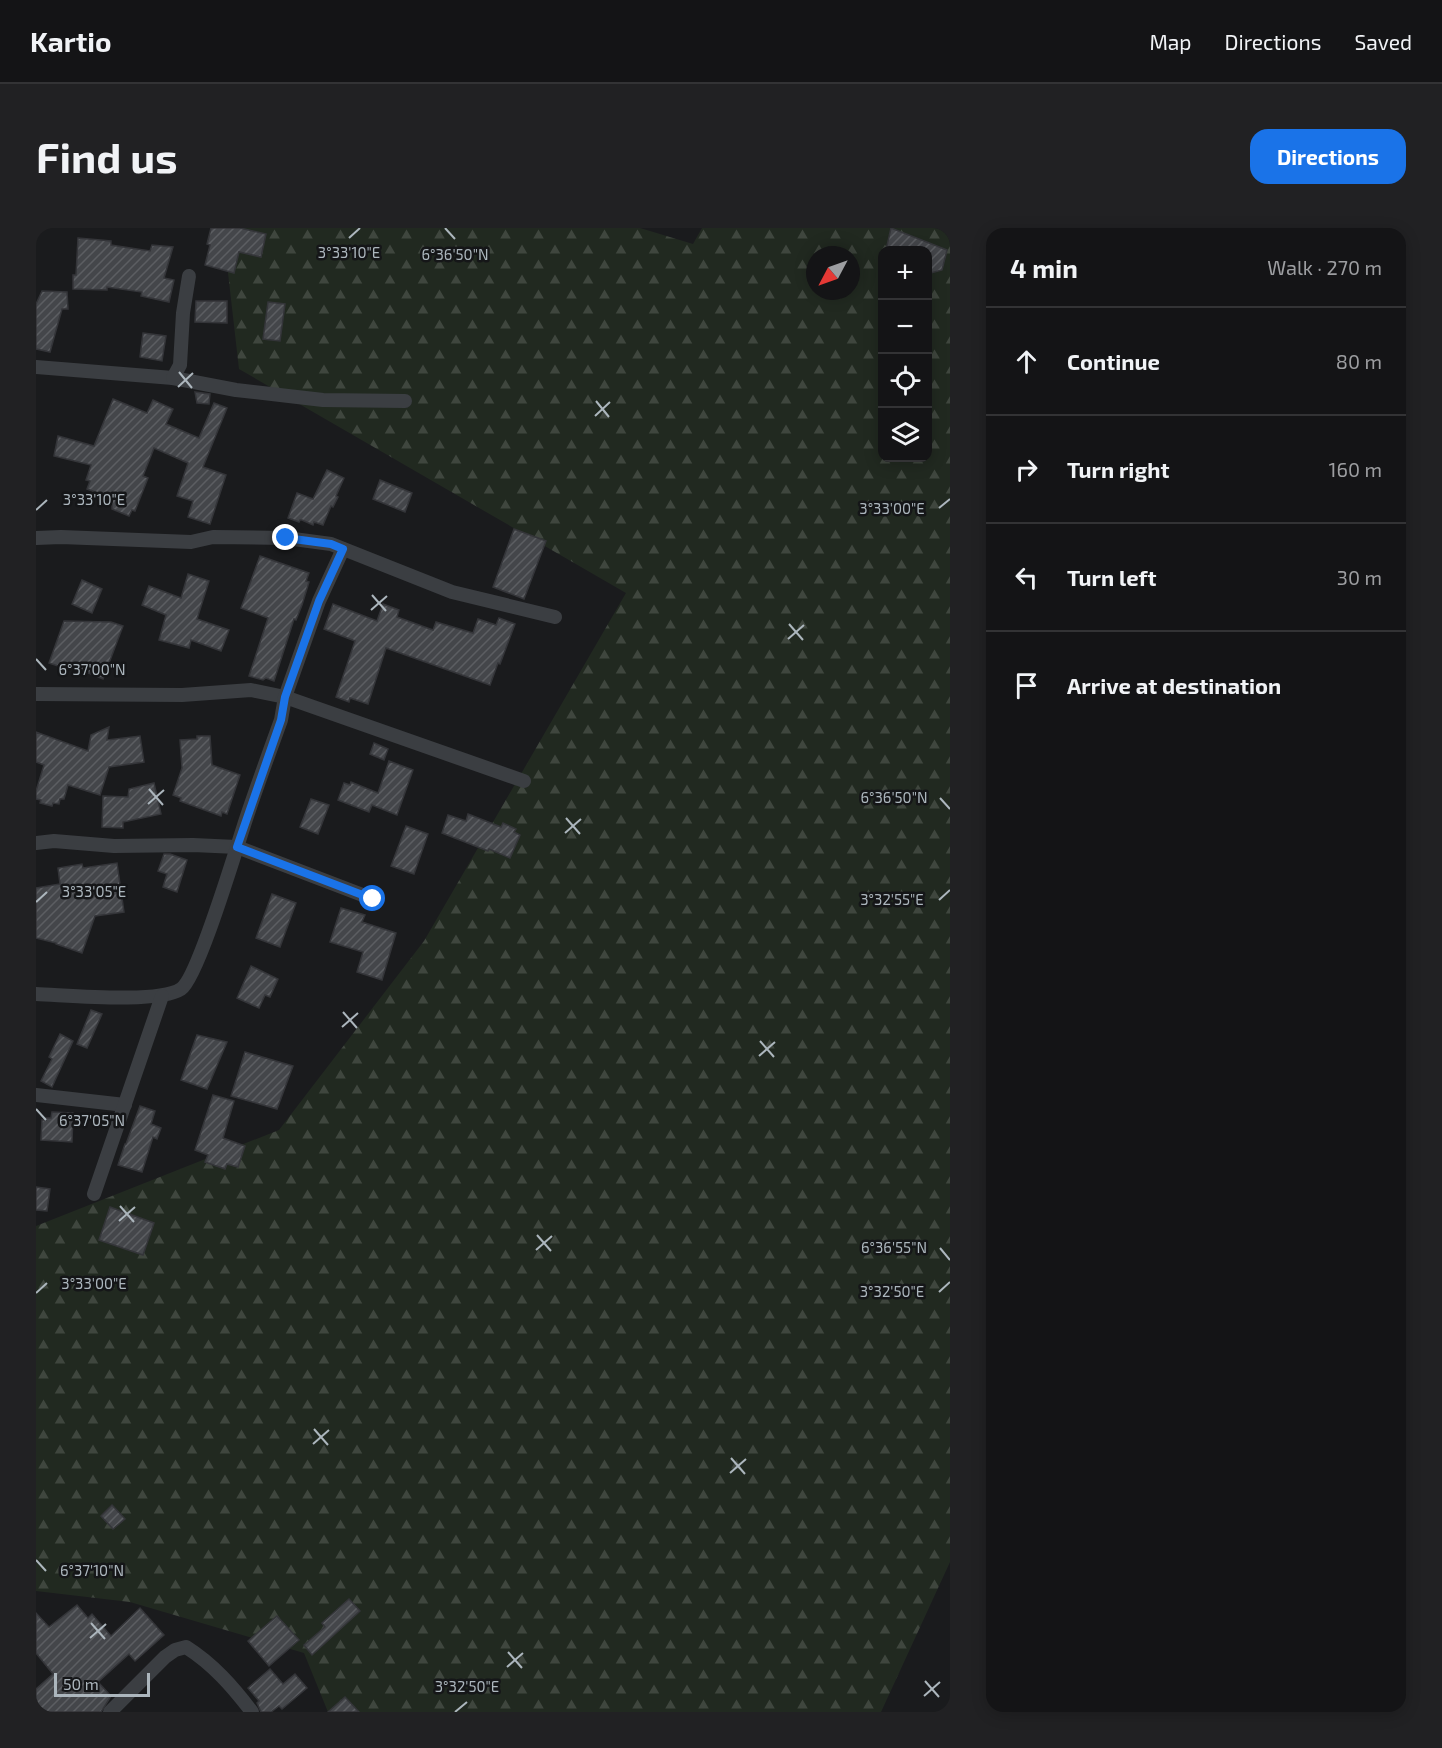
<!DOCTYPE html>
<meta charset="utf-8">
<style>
body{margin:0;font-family:"Exo 2",sans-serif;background:#212123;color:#f1f3f6}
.controls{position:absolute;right:18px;top:18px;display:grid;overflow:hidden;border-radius:12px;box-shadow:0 3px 15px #0003}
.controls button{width:54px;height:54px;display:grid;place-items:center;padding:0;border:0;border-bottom:2px solid #333335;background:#141416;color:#f1f3f6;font:30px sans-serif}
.compass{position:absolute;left:770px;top:18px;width:54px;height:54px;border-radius:50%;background:#141416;box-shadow:0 3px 15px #0003;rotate:229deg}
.scale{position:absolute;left:18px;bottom:15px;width:96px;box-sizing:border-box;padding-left:6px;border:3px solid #acb6bd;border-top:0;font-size:16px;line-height:21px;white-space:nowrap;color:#acb6bd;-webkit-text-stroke:4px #151618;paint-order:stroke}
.stop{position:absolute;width:18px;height:18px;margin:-14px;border:4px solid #1a73e8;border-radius:50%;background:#fff}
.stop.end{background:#1a73e8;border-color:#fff;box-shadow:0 2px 6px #0008}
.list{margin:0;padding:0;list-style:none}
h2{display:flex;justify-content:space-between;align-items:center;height:78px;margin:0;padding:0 24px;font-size:26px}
h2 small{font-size:20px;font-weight:400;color:#9d9ea1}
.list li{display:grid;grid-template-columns:39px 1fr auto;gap:18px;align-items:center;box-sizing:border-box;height:108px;padding:0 24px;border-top:2px solid #333335}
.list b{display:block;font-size:22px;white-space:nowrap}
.list em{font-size:20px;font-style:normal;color:#9d9ea1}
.icon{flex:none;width:33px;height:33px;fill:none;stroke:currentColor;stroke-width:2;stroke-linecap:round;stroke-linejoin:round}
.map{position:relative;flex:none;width:914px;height:1484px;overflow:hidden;border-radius:18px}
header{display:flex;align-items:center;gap:36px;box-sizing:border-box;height:84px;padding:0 30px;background:#141416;border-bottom:2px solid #333335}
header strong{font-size:28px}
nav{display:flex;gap:33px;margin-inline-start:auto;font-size:21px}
.intro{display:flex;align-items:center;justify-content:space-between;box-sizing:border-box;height:144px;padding:0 36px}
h1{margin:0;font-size:42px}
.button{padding:15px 27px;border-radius:18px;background:#1a73e8;color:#fff;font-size:21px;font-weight:700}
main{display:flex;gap:36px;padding:0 36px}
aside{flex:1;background:#141416;border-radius:18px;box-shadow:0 3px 15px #0003}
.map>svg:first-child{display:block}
.forest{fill:url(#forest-firs);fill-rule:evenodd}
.building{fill:url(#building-hatch);stroke:#343539;stroke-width:1.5}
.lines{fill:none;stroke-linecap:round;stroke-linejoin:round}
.minor{stroke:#3b3e42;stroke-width:14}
.route{stroke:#1a73e8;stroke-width:8}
.ticks{fill:none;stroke:#acb6bd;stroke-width:2}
.ticks-label{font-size:15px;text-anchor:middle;fill:#acb6bd;stroke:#151618;stroke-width:5;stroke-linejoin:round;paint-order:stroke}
</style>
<header>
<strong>Kartio</strong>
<nav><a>Map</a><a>Directions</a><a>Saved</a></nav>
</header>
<div class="intro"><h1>Find us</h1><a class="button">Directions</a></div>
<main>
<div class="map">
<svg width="914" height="1484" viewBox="0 0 914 1484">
<defs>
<pattern id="forest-firs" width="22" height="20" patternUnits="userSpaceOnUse" patternTransform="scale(1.5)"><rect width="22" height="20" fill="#212920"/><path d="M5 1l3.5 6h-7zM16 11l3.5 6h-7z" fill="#3f463e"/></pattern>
<pattern id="building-hatch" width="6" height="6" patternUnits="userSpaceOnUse" patternTransform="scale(1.5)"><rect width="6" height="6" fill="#44464a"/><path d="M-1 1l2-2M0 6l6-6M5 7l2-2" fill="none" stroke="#5c5e62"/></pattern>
</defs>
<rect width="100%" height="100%" fill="#1a1b1d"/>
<path class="forest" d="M 185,0 L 604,0 L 657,16 L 666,0 L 914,0 L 914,1334 L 845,1484 L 292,1484 L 268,1425 L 94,1374 L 0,1363 L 0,998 L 243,902 L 388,713 L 590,365 L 203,141 L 187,1 ZM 846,22 L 892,22 L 892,230 L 846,230 ZM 779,27 L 815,27 L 815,63 L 779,63 Z"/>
<g class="building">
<path d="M 175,0 L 204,0 L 230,6 L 225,29 L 203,24 L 198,45 L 169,37 L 174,17 L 171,16 Z"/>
<path d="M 855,0 L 911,22 L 906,42 L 891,46 L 891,22 L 850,22 Z"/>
<path d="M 42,10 L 75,13 L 75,17 L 114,23 L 116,17 L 137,19 L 128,50 L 138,52 L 133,74 L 105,68 L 106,64 L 71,59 L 71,62 L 37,61 L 37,47 L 40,47 Z"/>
<path d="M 6,63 L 31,64 L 32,81 L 26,81 L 14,124 L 0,121 L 0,76 Z"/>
<path d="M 160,73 L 191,73 L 191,95 L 159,94 Z"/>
<path d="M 232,74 L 249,76 L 244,113 L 227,111 Z"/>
<path d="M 107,105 L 130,108 L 126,133 L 104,129 Z"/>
<path d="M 159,164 L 174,166 L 173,176 L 161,175 Z"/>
<path d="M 77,171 L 111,185 L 117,172 L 137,181 L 130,196 L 163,210 L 178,175 L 191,180 L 167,239 L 190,247 L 174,296 L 152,289 L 157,273 L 141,268 L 152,235 L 118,220 L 107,248 L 112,250 L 99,283 L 96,282 L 93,288 L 76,281 L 76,277 L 70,275 L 73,269 L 51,261 L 54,253 L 50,252 L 55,237 L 18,228 L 22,208 L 58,218 Z"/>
<path d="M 291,242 L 308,250 L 300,268 L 302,269 L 297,279 L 295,278 L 287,297 L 278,294 L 277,297 L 266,292 L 264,292 L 263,294 L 252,290 L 261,265 L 277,271 Z"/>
<path d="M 344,252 L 376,265 L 369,284 L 337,271 Z"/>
<path d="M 478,301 L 510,313 L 488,371 L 457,359 Z"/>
<path d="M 224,328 L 273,345 L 270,353 L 273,354 L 266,377 L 260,392 L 258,391 L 238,453 L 230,450 L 227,452 L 213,448 L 232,390 L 205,380 Z"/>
<path d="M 152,346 L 173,353 L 161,391 L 193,402 L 185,423 L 155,412 L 153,420 L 123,412 L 130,387 L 106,377 L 113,358 L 145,370 Z"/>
<path d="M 46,352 L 66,361 L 56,385 L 36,376 Z"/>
<path d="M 297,376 L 341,393 L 347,376 L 363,382 L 361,389 L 397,402 L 400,394 L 437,405 L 442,391 L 460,397 L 463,390 L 479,396 L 464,436 L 462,435 L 454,457 L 350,420 L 332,476 L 314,470 L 313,474 L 300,469 L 319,413 L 288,401 Z"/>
<path d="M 28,393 L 75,394 L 87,398 L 67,451 L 38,439 L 36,441 L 29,439 L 28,440 L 13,435 Z"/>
<path d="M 73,499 L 71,512 L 104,508 L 108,534 L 73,539 L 64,567 L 32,557 L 28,571 L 24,571 L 23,576 L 17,575 L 16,578 L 4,575 L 5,572 L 0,571 L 0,563 L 8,537 L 0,534 L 0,504 L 52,523 L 55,507 Z"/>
<path d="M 161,508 L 174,508 L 176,537 L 204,547 L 191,586 L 186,584 L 185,588 L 144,573 L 145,570 L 137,567 L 146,540 L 144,512 L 161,511 Z"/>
<path d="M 338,515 L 352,521 L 348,532 L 334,526 Z"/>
<path d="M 353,533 L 377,542 L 361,587 L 336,577 L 333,584 L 302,572 L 308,555 L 314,557 L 315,554 L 342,565 Z"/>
<path d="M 118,555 L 125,586 L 87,594 L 87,600 L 66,599 L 67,568 L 92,569 L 93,561 Z"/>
<path d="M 275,571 L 293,577 L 282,606 L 264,599 Z"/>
<path d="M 432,586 L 465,599 L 467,595 L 480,601 L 478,604 L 484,607 L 474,630 L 453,621 L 452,623 L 406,605 L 412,587 L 430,593 Z"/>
<path d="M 370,598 L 392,606 L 378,646 L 355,638 Z"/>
<path d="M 128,626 L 134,626 L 151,632 L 141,664 L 127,659 L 131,646 L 122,643 Z"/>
<path d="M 81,635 L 88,684 L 59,688 L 46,725 L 20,716 L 20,715 L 0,710 L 0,660 L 24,656 L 22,640 L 46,636 L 47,640 Z"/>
<path d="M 236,666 L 260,675 L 244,719 L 220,710 Z"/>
<path d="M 305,680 L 329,687 L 326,694 L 360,705 L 346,752 L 321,744 L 327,724 L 294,714 Z"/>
<path d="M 215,738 L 242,751 L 234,769 L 229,767 L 223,780 L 201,770 Z"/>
<path d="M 55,782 L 66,786 L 51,820 L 41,816 Z"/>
<path d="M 24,806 L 37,813 L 16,859 L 5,853 L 16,831 L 13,829 Z"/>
<path d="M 161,807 L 191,814 L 171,861 L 145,852 Z"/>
<path d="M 209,824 L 257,838 L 241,881 L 195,868 Z"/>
<path d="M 177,867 L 198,873 L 187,910 L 209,918 L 202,939 L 191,936 L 189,941 L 169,934 L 172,927 L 159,922 Z"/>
<path d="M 104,878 L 119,883 L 115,896 L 125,900 L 121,911 L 117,909 L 106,944 L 82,937 L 89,916 L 90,916 Z"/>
<path d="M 16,884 L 37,885 L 36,914 L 5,912 L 6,892 L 10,892 L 10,890 L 15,890 Z"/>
<path d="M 0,959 L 14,961 L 11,983 L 0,982 Z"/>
<path d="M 74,979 L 118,995 L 107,1027 L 63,1012 Z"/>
<path d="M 76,1277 L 89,1291 L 77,1301 L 65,1288 Z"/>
<path d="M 313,1371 L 324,1383 L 276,1427 L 268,1417 L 289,1399 L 286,1395 Z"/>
<path d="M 41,1377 L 52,1390 L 56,1386 L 75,1408 L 104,1380 L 128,1407 L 99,1433 L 93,1426 L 62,1454 L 75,1468 L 65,1484 L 0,1484 L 0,1461 L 17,1446 L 0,1425 L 0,1385 L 13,1399 Z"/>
<path d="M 241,1388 L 263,1412 L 233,1438 L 212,1413 Z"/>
<path d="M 234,1441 L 247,1456 L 259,1446 L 271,1460 L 246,1481 L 243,1478 L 235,1484 L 225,1484 L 221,1475 L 223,1473 L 212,1460 Z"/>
<path d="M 309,1469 L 323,1484 L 292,1484 Z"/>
</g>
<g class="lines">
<g class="minor">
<path d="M 0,139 L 137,150 L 200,162 L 287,172 L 369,173"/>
<path d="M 137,150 L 144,137 L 147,85 L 153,48"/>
<path d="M 0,310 L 25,309 L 155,314 L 177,309 L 250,310 L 295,316 L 416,364 L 519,389"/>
<path d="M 0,466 L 146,467 L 215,462 L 249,469 L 488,553"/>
<path d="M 0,615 L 18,613 L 78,618 L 157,617 L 201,619 L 337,671"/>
<path d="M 0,766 C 31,767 122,776 145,761 C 162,750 201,618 210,591 C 221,558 233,525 245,492 L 249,469 L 283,373 L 307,321"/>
<path d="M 0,867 L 89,877"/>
<path d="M 58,966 L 126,768"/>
<path d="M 74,1484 L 129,1429 L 139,1422 L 150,1419 C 177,1436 197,1459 216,1484"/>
</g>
</g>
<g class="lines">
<path class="route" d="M 250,310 L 295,316 L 307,321 L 283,373 L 249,469 L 245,492 L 201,619 L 337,671"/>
</g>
<path class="ticks" d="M 409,0 L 419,11M 313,10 L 324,0M 143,144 L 156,160M 142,159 L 157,145M 560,173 L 573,189M 559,188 L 574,174M 903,280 L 914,271M 0,282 L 11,272M 336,367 L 350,383M 335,382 L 351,368M 753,396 L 767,412M 752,411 L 768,397M 0,431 L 10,442M 113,561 L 127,577M 904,570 L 914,581M 112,576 L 128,562M 530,590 L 544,606M 529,605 L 545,591M 903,672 L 914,662M 0,674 L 11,664M 307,784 L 321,800M 306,799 L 322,785M 724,813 L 738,829M 723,828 L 739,814M 0,881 L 10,892M 84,978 L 98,994M 83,993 L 99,979M 501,1007 L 515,1023M 904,1020 L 914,1032M 500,1022 L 516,1008M 903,1064 L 914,1054M 0,1065 L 11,1055M 278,1201 L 292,1217M 277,1216 L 293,1202M 695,1230 L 709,1246M 694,1245 L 710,1231M 0,1332 L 10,1343M 55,1395 L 69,1411M 54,1410 L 70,1396M 472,1424 L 486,1440M 471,1439 L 487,1425M 889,1453 L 903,1469M 888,1468 L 904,1454M 419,1484 L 431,1474"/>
<g class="ticks-label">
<text x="313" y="30">3°33'10"E</text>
<text x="419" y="32">6°36'50"N</text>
<text x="58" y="277">3°33'10"E</text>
<text x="856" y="286">3°33'00"E</text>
<text x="56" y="447">6°37'00"N</text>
<text x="858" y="575">6°36'50"N</text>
<text x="58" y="669">3°33'05"E</text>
<text x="856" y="677">3°32'55"E</text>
<text x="56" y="898">6°37'05"N</text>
<text x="858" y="1025">6°36'55"N</text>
<text x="58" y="1061">3°33'00"E</text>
<text x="856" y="1069">3°32'50"E</text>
<text x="56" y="1348">6°37'10"N</text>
<text x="431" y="1464">3°32'50"E</text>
</g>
</svg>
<div class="controls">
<button>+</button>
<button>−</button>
<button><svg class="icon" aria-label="locate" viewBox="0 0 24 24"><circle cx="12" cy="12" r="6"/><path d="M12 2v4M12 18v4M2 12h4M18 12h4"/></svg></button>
<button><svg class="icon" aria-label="layers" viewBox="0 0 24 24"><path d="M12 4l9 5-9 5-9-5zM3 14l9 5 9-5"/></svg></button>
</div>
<svg class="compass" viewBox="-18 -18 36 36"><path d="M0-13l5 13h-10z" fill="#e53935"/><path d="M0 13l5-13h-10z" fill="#9d9ea1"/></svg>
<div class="scale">50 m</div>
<div class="stop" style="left:337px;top:671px"></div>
<div class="stop end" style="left:250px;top:310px"></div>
</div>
<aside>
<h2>4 min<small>Walk · 270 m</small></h2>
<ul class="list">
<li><svg class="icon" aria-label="ahead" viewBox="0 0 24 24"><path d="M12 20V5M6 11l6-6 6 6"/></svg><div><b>Continue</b></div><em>80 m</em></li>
<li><svg class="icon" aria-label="right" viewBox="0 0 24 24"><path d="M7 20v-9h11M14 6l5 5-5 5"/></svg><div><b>Turn right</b></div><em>160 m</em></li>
<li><svg class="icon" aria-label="left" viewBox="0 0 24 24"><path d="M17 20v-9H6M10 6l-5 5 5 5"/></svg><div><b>Turn left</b></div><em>30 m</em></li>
<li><svg class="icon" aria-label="arrive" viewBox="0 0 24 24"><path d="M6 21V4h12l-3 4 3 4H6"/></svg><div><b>Arrive at destination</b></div></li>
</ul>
</aside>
</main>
